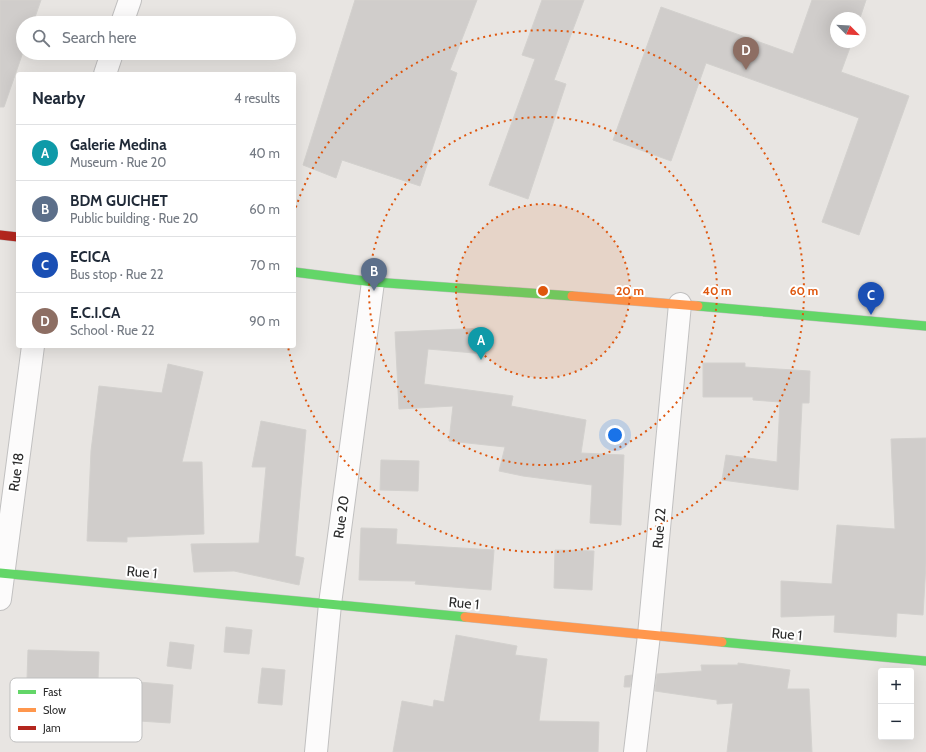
<!DOCTYPE html>
<meta charset="utf-8">
<style>
body{margin:0;font-family:Cabin,sans-serif;background:#f2f2f3;color:#1f2937}
.controls{position:absolute;right:12px;bottom:12px;display:grid;overflow:hidden;border-radius:4px;box-shadow:0 4px 16px #0002}
.controls button{width:36px;height:36px;display:grid;place-items:center;padding:0;border:0;border-bottom:1px solid #e0e1e3;background:#fff;color:#1f2937;font:20px sans-serif}
.compass{position:absolute;left:830px;top:12px;width:36px;height:36px;border-radius:50%;background:#fff;box-shadow:0 4px 16px #0002;rotate:114deg}
.you{position:absolute;left:615px;top:435px;width:14px;height:14px;margin:-10px;border:3px solid #fff;border-radius:50%;background:#1a73e8;box-shadow:0 0 0 6px #1a73e833}
.badge{display:grid;place-items:center;width:26px;height:26px;border-radius:50%;background:#0b8043;color:#fff;font-size:13px;font-weight:700}
.pin{position:absolute;translate:-50% -33px;filter:drop-shadow(0 1px 2px #0008)}
.pin::after{content:'';position:absolute;top:21px;width:14px;height:12px;background:inherit;clip-path:polygon(0 0,100% 0,50% 100%)}
.list{margin:0;padding:0;list-style:none}
h2{display:flex;justify-content:space-between;align-items:center;height:52px;margin:0;padding:0 16px;font-size:17px}
h2 small{font-size:13px;font-weight:400;color:#747a83}
.list li{display:grid;grid-template-columns:26px 1fr auto;gap:12px;align-items:center;box-sizing:border-box;height:56px;padding:0 16px;border-top:1px solid #e0e1e3}
.list b{display:block;font-size:15px;white-space:nowrap}
.list p{margin:0;font-size:13px;white-space:nowrap;color:#747a83}
.list em{font-size:13px;font-style:normal;color:#747a83}
.icon{flex:none;width:22px;height:22px;fill:none;stroke:currentColor;stroke-width:2;stroke-linecap:round;stroke-linejoin:round}
.map{position:relative;flex:none;width:926px;height:752px;overflow:hidden}
.search{position:absolute;background:#fff;box-shadow:0 4px 16px #0002;left:16px;top:16px;width:280px;height:44px;display:flex;align-items:center;gap:10px;box-sizing:border-box;padding:0 14px;border-radius:22px;color:#747a83;font-size:15px}
.panel{position:absolute;background:#fff;box-shadow:0 4px 16px #0002;left:16px;top:72px;width:280px;height:276px;border-radius:4px}
.map>svg:first-child{display:block}
.building{fill:#d0cdcb;stroke:#d3d1ce}
.lines{fill:none;stroke-linecap:round;stroke-linejoin:round}
.street-casing{stroke:#c1c0c0;stroke-width:24}
.fast-casing{stroke:#c1c0c0;stroke-width:10}
.slow-casing{stroke:#c1c0c0;stroke-width:10}
.jam-casing{stroke:#c1c0c0;stroke-width:10}
.street{stroke:#fcfbfb;stroke-width:22}
.fast{stroke:#63d668;stroke-width:9}
.slow{stroke:#ff974d;stroke-width:9}
.jam{stroke:#b3261e;stroke-width:9}
.ring{fill:none;stroke:#df570e;stroke-width:2;stroke-dasharray:2 4}
.labels{text-anchor:middle;dominant-baseline:central;stroke-width:4;stroke-linejoin:round;paint-order:stroke}
.street-label{font-size:14px;fill:#2b2b2b;stroke:#fff}
.key{fill:#fff;stroke:#bfbfbf;stroke-width:1}
.key-label{font-size:11px;fill:#2b2b2b}
.centre{fill:#df570e;stroke:#fff;stroke-width:2}
.ring-label{font-size:12px;text-anchor:middle;font-weight:bold;fill:#df570e;stroke:#fff;stroke-width:4;stroke-linejoin:round;paint-order:stroke}
</style>
<div class="map">
<svg width="926" height="752" viewBox="0 0 926 752">
<rect width="100%" height="100%" fill="#e8e5e2"/>
<g class="building">
<path d="M 0,0 L 41,0 L 33,23 L 23,23 L 23,52 L 4,107 L 0,107 Z"/>
<path d="M 355,0 L 477,0 L 450,70 L 457,73 L 420,186 L 342,160 L 336,178 L 303,165 Z"/>
<path d="M 542,0 L 584,0 L 554,80 L 566,84 L 528,199 L 489,185 L 535,59 L 522,55 Z"/>
<path d="M 812,0 L 866,0 L 860,18 L 836,18 L 836,42 L 852,42 L 841,72 L 909,96 L 859,235 L 822,222 L 859,118 L 706,63 L 671,161 L 613,140 L 661,7 L 793,54 Z"/>
<path d="M 485,328 L 486,354 L 428,349 L 424,384 L 513,396 L 511,406 L 586,420 L 581,453 L 624,455 L 621,525 L 590,523 L 592,485 L 523,476 L 499,471 L 505,447 L 449,441 L 453,406 L 399,409 L 395,332 Z"/>
<path d="M 703,363 L 745,363 L 745,367 L 810,371 L 809,403 L 802,403 L 798,490 L 722,480 L 726,455 L 777,462 L 780,402 L 753,400 L 753,397 L 703,397 Z"/>
<path d="M 168,364 L 203,372 L 182,462 L 202,462 L 204,534 L 127,537 L 127,542 L 87,541 L 91,451 L 99,386 L 162,393 Z"/>
<path d="M 261,421 L 306,430 L 295,556 L 304,558 L 299,585 L 234,571 L 194,572 L 191,544 L 259,543 L 266,467 L 252,467 Z"/>
<path d="M 926,438 L 926,564 L 923,615 L 897,613 L 896,637 L 834,632 L 835,615 L 781,617 L 781,581 L 832,584 L 837,525 L 895,529 L 891,439 Z"/>
<path d="M 381,460 L 419,461 L 418,491 L 380,490 Z"/>
<path d="M 361,528 L 397,529 L 396,544 L 494,550 L 491,590 L 415,584 L 416,581 L 359,580 Z"/>
<path d="M 555,550 L 594,551 L 592,590 L 554,588 Z"/>
<path d="M 226,627 L 252,630 L 249,654 L 224,652 Z"/>
<path d="M 456,635 L 517,646 L 515,655 L 547,659 L 539,721 L 599,722 L 598,752 L 393,752 L 402,701 L 433,707 L 434,700 L 444,702 Z"/>
<path d="M 170,642 L 194,645 L 191,669 L 167,666 Z"/>
<path d="M 28,650 L 99,652 L 98,680 L 27,679 Z"/>
<path d="M 738,663 L 790,670 L 787,689 L 809,689 L 812,752 L 727,752 L 733,703 L 717,704 L 717,700 L 655,691 L 657,674 L 702,671 L 701,665 L 738,665 Z"/>
<path d="M 262,668 L 285,670 L 282,705 L 258,703 Z"/>
<path d="M 632,675 L 630,687 L 624,687 L 625,676 Z"/>
<path d="M 127,681 L 173,685 L 170,723 L 124,720 Z"/>
</g>
<g class="lines">
<g class="street-casing">
<g id="street">
<path d="M 122,23 L 130,0"/>
<path d="M 105,74 L 112,53"/>
<path d="M 0,599 L 33,346"/>
<path d="M 316,752 L 330,604 L 373,282"/>
<path d="M 635,752 L 649,635 L 680,304"/>
</g>
</g>
<g class="fast-casing">
<g id="fast">
<path d="M 294,272 L 373,282 L 572,296"/>
<path d="M 698,306 L 926,326"/>
<path d="M 0,573 L 465,617"/>
<path d="M 722,642 L 926,661"/>
</g>
</g>
<g class="slow-casing">
<g id="slow">
<path d="M 572,296 L 698,306"/>
<path d="M 465,617 L 722,642"/>
</g>
</g>
<g class="jam-casing">
<path id="jam" d="M 0,235 L 18,237"/>
</g>
<use href="#street" class="street"/>
<use href="#fast" class="fast"/>
<use href="#slow" class="slow"/>
<use href="#jam" class="jam"/>
</g>
<circle cx="543" cy="291" r="87" fill="#df570e" fill-opacity=".12"/>
<g class="ring">
<circle cx="543" cy="291" r="87"/>
<circle cx="543" cy="291" r="174"/>
<path d="M294 213A261 261 0 1 1 288 347"/>
</g>
<g class="labels">
<g class="street-label">
<text transform="translate(16 472) rotate(-82)">Rue 18</text>
<text transform="translate(341 517) rotate(-82)">Rue 20</text>
<text transform="translate(659 528) rotate(-85)">Rue 22</text>
<text transform="translate(142 572) rotate(5)">Rue 1</text>
<text transform="translate(464 603) rotate(5)">Rue 1</text>
<text transform="translate(787 634) rotate(5)">Rue 1</text>
</g>
</g>
<rect x="10" y="678" width="132" height="64" rx="6" class="key"/>
<rect x="18" y="690" width="18" height="4" fill="#63d668"/>
<rect x="18" y="708" width="18" height="4" fill="#ff974d"/>
<rect x="18" y="726" width="18" height="4" fill="#b3261e"/>
<g class="key-label">
<text x="43" y="696">Fast</text>
<text x="43" y="714">Slow</text>
<text x="43" y="732">Jam</text>
</g>
<circle cx="543" cy="291" r="6" class="centre"/>
<g class="ring-label">
<text x="630" y="295">20 m</text>
<text x="717" y="295">40 m</text>
<text x="804" y="295">60 m</text>
</g>
</svg>
<div class="controls">
<button>+</button>
<button>−</button>
</div>
<svg class="compass" viewBox="-18 -18 36 36"><path d="M0-13l5 13h-10z" fill="#e53935"/><path d="M0 13l5-13h-10z" fill="#747a83"/></svg>
<div class="you"></div>
<div class="pin badge" style="left:481px;top:360px;background:#0f9aa8">A</div>
<div class="pin badge" style="left:374px;top:291px;background:#5c6f8a">B</div>
<div class="pin badge" style="left:871px;top:315px;background:#1a4fb4">C</div>
<div class="pin badge" style="left:746px;top:70px;background:#8d6e63">D</div>
<div class="search"><svg class="icon" aria-label="search" viewBox="0 0 24 24"><circle cx="10" cy="10" r="6"/><path d="M15 15l6 6"/></svg>Search here</div>
<section class="panel">
<h2>Nearby<small>4 results</small></h2>
<ul class="list">
<li><span class="badge" style="background:#0f9aa8">A</span><div><b>Galerie Medina</b><p>Museum · Rue 20</p></div><em>40 m</em></li>
<li><span class="badge" style="background:#5c6f8a">B</span><div><b>BDM GUICHET</b><p>Public building · Rue 20</p></div><em>60 m</em></li>
<li><span class="badge" style="background:#1a4fb4">C</span><div><b>ECICA</b><p>Bus stop · Rue 22</p></div><em>70 m</em></li>
<li><span class="badge" style="background:#8d6e63">D</span><div><b>E.C.I.CA</b><p>School · Rue 22</p></div><em>90 m</em></li>
</ul>
</section>
</div>
